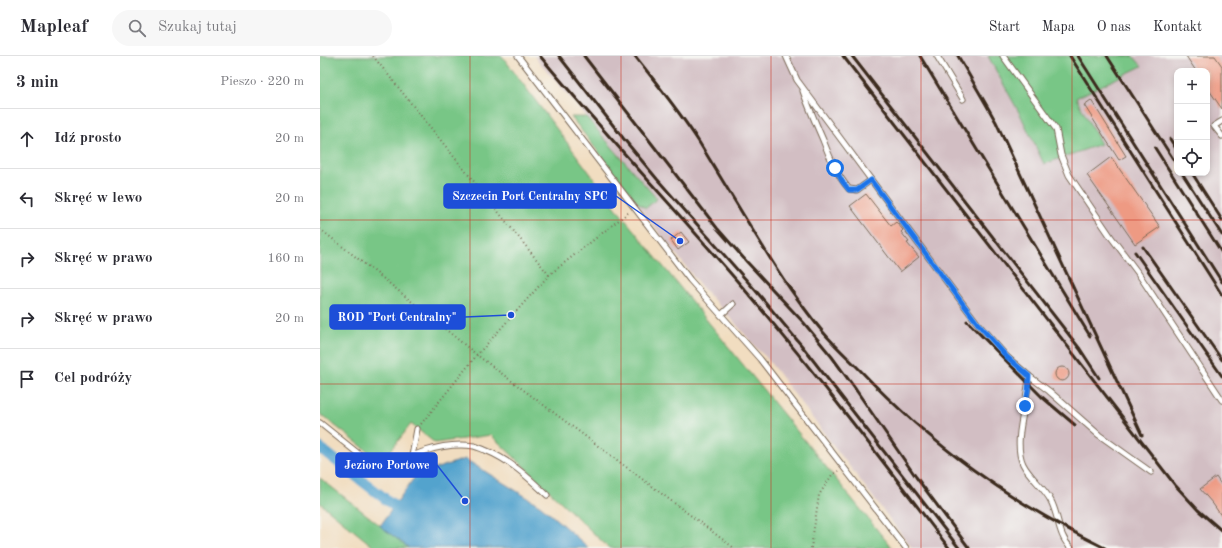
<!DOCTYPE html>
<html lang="pl">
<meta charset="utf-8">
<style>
body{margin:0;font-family:"Old Standard TT",serif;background:#f7f7f7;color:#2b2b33}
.controls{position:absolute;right:12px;top:12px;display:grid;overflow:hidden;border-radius:8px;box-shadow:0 2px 6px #0003}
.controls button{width:36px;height:36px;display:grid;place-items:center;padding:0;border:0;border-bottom:1px solid #e1e1e2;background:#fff;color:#2b2b33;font:20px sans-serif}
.stop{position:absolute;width:12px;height:12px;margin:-9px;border:3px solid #1a73e8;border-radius:50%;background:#fff}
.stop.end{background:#1a73e8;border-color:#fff;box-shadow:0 1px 4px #0008}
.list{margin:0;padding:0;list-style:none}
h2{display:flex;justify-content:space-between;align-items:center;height:52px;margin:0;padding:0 16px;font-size:17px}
h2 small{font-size:13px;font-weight:400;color:#7c7c81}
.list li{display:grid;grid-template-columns:26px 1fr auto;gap:12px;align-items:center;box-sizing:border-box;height:60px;padding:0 16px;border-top:1px solid #e1e1e2}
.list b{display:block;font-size:15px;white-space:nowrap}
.list em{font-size:13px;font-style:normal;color:#7c7c81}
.icon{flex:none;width:22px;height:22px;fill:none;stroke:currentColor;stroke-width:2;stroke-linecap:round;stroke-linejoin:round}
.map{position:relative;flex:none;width:902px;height:492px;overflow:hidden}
header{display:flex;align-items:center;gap:24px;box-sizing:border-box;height:56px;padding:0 20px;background:#fff;border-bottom:1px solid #e1e1e2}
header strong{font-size:19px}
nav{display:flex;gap:22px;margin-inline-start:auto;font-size:14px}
.search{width:280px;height:36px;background:#f7f7f7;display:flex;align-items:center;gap:10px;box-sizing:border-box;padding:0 14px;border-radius:22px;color:#7c7c81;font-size:15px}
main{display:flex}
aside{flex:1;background:#fff}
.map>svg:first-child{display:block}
.industrial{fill:#d2bec3;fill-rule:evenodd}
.green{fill:#78c686;stroke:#5a7852}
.water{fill:#52a3cd;stroke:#466676}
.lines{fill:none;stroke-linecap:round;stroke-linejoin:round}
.canal{stroke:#52a3cd;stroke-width:11}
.building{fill:#ee9a83}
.lane-casing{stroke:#7b6957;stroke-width:7}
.path{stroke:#7b6957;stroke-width:2;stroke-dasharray:1 3;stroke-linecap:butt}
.lane{stroke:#fff;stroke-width:5}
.rail{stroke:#3b2a1e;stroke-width:3}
.route{stroke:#1a73e8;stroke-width:5}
.grid{fill:none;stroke:#c8321e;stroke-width:1;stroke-opacity:0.55}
.leader{fill:none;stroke:#1d4ed8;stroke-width:1.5}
.callout-dot{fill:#1d4ed8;stroke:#f6f6f2;stroke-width:1.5}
.callout{fill:#1d4ed8;stroke:#1d4ed8;stroke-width:1.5}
.callout-label{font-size:12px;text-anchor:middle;font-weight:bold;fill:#fff}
</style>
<header>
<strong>Mapleaf</strong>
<div class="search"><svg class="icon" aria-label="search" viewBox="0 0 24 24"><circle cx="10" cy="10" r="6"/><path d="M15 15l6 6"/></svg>Szukaj tutaj</div>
<nav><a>Start</a><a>Mapa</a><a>O nas</a><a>Kontakt</a></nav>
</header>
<main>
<aside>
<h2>3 min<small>Pieszo · 220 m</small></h2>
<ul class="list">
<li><svg class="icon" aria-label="ahead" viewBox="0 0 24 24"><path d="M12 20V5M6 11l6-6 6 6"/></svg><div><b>Idź prosto</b></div><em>20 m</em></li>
<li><svg class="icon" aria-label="left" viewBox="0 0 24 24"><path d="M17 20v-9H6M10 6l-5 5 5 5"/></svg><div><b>Skręć w lewo</b></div><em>20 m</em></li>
<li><svg class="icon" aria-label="right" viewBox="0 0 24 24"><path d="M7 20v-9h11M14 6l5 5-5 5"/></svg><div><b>Skręć w prawo</b></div><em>160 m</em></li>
<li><svg class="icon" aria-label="right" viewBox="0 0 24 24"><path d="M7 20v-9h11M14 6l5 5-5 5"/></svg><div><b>Skręć w prawo</b></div><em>20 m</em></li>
<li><svg class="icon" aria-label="arrive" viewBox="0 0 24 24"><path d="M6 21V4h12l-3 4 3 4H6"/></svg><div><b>Cel podróży</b></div></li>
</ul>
</aside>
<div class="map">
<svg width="902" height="492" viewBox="0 0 902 492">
<rect width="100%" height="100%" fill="#f6f6f2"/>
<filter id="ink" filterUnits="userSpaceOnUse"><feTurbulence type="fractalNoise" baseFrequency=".025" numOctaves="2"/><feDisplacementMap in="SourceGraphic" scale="8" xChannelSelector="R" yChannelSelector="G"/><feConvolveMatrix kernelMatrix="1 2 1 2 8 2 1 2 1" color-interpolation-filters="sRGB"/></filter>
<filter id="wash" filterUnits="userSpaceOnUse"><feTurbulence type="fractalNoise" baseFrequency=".012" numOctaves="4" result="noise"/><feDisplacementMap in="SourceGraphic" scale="16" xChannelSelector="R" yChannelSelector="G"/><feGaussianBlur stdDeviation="0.9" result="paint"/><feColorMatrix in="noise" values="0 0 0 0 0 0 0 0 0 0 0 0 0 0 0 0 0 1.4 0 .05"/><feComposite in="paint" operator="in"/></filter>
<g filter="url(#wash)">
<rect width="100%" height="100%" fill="#f1ddc0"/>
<path class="industrial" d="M 214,0 L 902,0 L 902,492 L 592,492 L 445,300 L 439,295 L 415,267 L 381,230 L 317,148 L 318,147 L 326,152 L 337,143 ZM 857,15 L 887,15 L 887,117 L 857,117 Z"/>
<g class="green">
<path d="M 0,0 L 182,0 L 303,161 L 572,492 L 289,492 L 171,379 L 115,387 L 91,368 L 62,406 L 0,358 Z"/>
<path d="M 668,0 L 813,0 L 822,10 L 756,42 L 781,88 L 724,108 L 701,60 Z"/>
<path d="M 251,61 L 266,61 L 337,143 L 326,152 L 318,147 Z"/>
<path d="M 0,422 L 89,492 L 55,492 L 0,447 Z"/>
</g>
<path class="water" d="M 145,403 L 221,450 L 269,492 L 89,492 L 60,470 L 96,419 Z"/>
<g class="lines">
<path class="canal" d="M 0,392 L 86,459"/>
</g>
<g id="blocks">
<g class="building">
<path d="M 866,0 L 895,0 L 902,10 L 902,53 L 887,31 L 887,15 L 876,15 Z"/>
<path d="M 771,44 L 806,100 L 799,104 L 764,49 Z"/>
<path d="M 791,101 L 840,171 L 815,188 L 767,119 Z"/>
<path d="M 546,138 L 571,170 L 576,166 L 583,174 L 581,176 L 589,186 L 587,187 L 599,201 L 580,216 L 530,150 Z"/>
<path d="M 361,176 L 369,186 L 358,194 L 351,184 Z"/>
<circle cx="742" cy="318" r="7"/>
<path d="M 896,421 L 902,430 L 902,461 L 893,448 L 880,433 Z"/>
</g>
</g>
</g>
<g filter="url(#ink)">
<use href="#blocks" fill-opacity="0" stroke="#7b6957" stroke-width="1"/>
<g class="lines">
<g class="lane-casing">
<g id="lane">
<path d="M 198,0 L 370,224 L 440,303 L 586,492"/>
<path d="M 466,0 L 477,24 L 658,268 L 687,301 L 709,320 L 729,335 L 779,379 L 831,416"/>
<path d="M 617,0 L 643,43"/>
<path d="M 683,0 L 736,73 L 741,99 L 749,119 L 791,181 L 818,217 L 902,344"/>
<path d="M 483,35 C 489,52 496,68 503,84 C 510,102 517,119 529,133 L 537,134 L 551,124"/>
<path d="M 902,65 L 894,70 L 902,80"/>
<path d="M 401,259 L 413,248"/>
<path d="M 709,320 C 708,346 692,385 703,408 C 710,422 724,431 731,445 C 739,460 738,480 751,492"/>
<path d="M 0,367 L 60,415 C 90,400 120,385 154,390 C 158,391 162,393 165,394 C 190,404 208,421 227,439"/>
<path d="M 92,400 L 97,373"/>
</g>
</g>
<g class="path">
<path d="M 53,0 L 229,219"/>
<path d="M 0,173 L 64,223 L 157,299 L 414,492"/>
<path d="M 101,368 L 157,299 L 229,219 L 309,156"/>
<path d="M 491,492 L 499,439 L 512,419 L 518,415"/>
</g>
<use href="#lane" class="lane"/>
<g class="rail">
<path d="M 220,0 C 288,82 361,159 430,240 C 499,321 564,407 629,492"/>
<path d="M 239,0 L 303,82 L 337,123 L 436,235 L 482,290 L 639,492"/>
<path d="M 264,0 L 397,172 L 427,206 L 484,267 L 512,301 L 536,334 L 596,421 L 649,492"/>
<path d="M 315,0 C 337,28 360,56 379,86 C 398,117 417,148 435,178 C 447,197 458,216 471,234 C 481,248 491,262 503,276 C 514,289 527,301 539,313 C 611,389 690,446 785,492"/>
<path d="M 523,0 L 855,429 L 878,454 L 902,475"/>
<path d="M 532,0 L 760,293 L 779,322"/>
<path d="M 600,0 L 770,280"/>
<path d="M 638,0 L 667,50 L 676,66 L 822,379"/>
<path d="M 750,0 L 902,239"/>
<path d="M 758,0 L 902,226"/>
<path d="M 787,0 L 857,109"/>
<path d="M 850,83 L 857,94"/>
<path d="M 835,92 L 902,197"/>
<path d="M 862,117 L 902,179"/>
<path d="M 872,117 L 902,164"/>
<path d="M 823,191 L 902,304"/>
<path d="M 815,196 L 902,320"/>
<path d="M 647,265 L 722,341 L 755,369"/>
</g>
</g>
</g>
<g class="lines" filter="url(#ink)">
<path class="route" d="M 515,112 L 522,125 L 529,134 L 537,134 L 551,124 L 658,268 L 687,301 L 709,320 L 708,335 L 705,350"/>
</g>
<path class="grid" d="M 150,0 L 150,492M 301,0 L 301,492M 451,0 L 451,492M 601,0 L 601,492M 752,0 L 752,492M 0,164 L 902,164M 0,328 L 902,328"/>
<path class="leader" d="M360 185L296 140M191 259L145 261M145 445L117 409"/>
<g class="callout-dot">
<circle cx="360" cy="185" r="4"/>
<circle cx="191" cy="259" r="4"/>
<circle cx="145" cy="445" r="4"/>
</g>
<g class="callout">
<rect x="124" y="128" width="172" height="24" rx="4"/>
<rect x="10" y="249" width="135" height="24" rx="4"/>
<rect x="16" y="397" width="101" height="24" rx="4"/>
</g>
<g class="callout-label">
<text x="210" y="144">Szczecin Port Centralny SPC</text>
<text x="77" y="265">ROD "Port Centralny"</text>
<text x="67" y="413">Jezioro Portowe</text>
</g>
</svg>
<div class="controls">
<button>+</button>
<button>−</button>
<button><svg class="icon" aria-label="locate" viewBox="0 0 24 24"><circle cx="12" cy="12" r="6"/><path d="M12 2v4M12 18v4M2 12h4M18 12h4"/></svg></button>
</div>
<div class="stop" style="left:515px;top:112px"></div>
<div class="stop end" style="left:705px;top:350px"></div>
</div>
</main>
